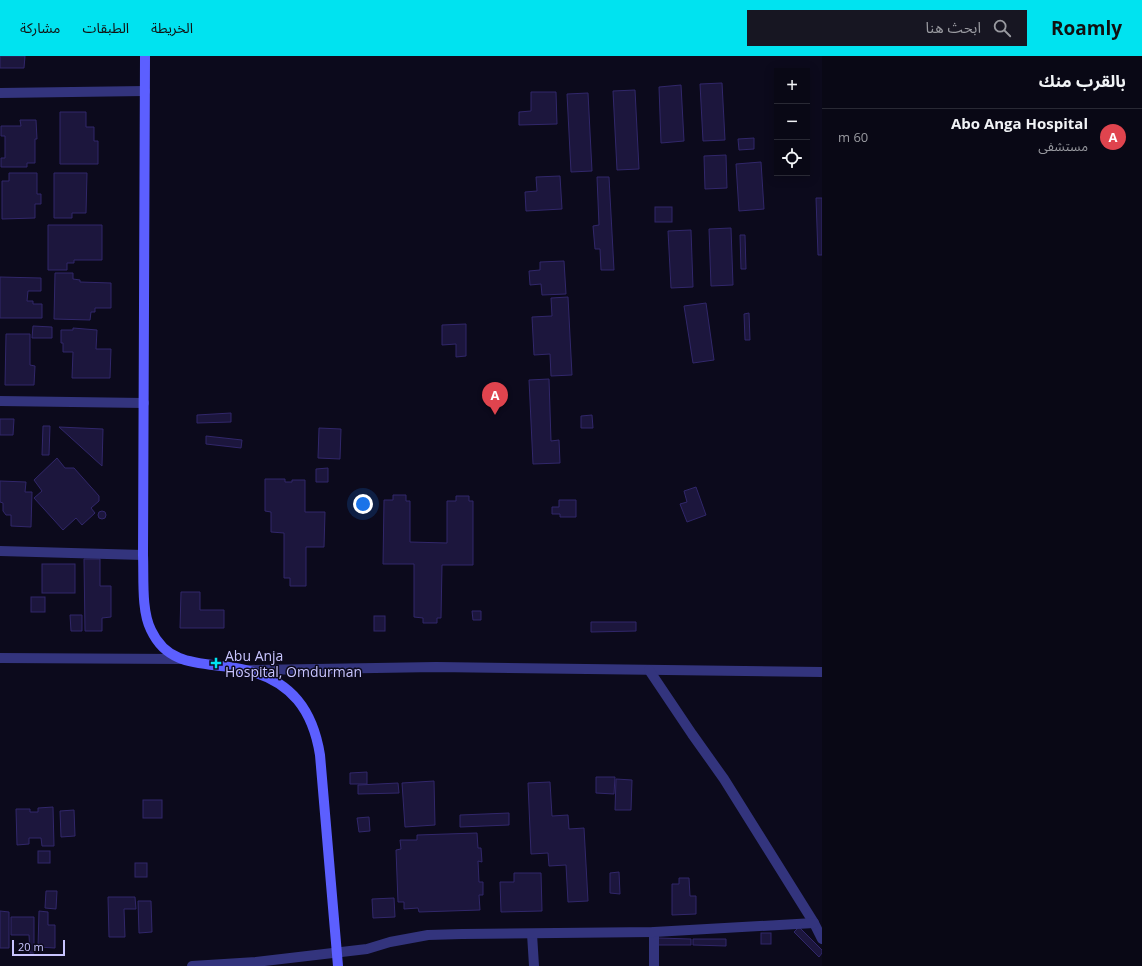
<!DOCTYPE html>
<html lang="ar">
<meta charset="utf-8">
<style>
body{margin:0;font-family:"Open Sans","Noto Sans Arabic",sans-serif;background:#171622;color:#f1f3f6;direction:rtl}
.controls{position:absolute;right:12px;top:12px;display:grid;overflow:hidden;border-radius:0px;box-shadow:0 2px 10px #0003}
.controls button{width:36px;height:36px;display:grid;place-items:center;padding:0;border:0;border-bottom:1px solid #292934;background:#090815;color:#f1f3f6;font:20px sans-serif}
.scale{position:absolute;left:12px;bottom:10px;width:53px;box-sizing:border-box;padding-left:4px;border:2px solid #c9c5ff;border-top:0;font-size:11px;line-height:14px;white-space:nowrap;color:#c9c5ff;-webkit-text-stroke:3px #0c0a1c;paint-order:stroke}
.you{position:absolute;left:363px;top:448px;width:14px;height:14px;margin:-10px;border:3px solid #fff;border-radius:50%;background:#1a73e8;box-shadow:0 0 0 6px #1a73e833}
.badge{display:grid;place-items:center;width:26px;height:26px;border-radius:50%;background:#00e3f0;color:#fff;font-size:13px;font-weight:700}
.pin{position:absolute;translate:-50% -33px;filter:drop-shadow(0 1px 2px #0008)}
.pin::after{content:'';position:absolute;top:21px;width:14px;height:12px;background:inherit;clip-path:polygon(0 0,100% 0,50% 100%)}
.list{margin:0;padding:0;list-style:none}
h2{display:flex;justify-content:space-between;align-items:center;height:52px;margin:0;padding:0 16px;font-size:17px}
h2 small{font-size:13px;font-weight:400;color:#999aa0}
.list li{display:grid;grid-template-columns:26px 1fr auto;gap:12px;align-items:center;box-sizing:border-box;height:56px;padding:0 16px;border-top:1px solid #292934}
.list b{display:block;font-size:15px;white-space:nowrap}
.list p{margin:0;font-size:13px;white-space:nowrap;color:#999aa0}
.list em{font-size:13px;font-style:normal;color:#999aa0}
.icon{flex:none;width:22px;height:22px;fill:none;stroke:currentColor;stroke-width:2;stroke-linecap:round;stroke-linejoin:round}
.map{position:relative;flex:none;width:822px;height:910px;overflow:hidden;direction:ltr}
header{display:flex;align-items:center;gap:24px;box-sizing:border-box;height:56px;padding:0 20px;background:#00e3f0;color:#111}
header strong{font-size:19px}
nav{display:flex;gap:22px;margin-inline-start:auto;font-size:14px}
.search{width:280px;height:36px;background:#171622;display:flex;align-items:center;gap:10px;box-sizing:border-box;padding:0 14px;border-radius:0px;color:#999aa0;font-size:15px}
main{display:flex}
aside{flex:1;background:#090815}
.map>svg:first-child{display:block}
.building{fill:#1c163d;stroke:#31276a}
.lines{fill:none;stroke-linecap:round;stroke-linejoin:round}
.street{stroke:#33347d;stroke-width:10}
.secondary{stroke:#5c5fff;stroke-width:10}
.poi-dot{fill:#00e3f0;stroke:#0c0a1c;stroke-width:1.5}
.labels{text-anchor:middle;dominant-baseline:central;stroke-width:3;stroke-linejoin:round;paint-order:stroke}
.poi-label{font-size:14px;fill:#c9c5ff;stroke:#0c0a1c;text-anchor:start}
</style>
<header>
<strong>Roamly</strong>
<div class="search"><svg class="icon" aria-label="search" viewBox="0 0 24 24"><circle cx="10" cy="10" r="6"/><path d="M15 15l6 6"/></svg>ابحث هنا</div>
<nav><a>الخريطة</a><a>الطبقات</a><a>مشاركة</a></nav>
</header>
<main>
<aside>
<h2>بالقرب منك<small></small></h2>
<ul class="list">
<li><span class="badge" style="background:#e0444e">A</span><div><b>Abo Anga Hospital</b><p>مستشفى</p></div><em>60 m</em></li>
</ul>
</aside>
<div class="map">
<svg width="822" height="910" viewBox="0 0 822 910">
<rect width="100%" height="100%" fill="#0c0a1c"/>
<g class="building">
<path d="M 0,0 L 25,0 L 24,12 L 0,12 Z"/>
<path d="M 722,27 L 725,84 L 703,85 L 700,28 Z"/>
<path d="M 681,29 L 684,85 L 661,87 L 659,31 Z"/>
<path d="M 635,34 L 639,113 L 617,114 L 613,35 Z"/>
<path d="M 531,36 L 556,36 L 557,68 L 519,69 L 519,56 L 531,55 Z"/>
<path d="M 588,37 L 592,115 L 571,116 L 567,38 Z"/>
<path d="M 60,56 L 86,56 L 86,71 L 94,71 L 94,85 L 98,85 L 98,108 L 60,108 Z"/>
<path d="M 20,64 L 36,64 L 37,83 L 35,83 L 35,107 L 27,107 L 27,111 L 1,111 L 1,102 L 5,102 L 5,80 L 1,80 L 1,70 L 21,70 Z"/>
<path d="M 754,82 L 754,93 L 739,94 L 738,83 Z"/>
<path d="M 726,99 L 727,132 L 705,133 L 704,100 Z"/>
<path d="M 761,106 L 764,153 L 739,155 L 736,108 Z"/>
<path d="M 9,117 L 37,117 L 37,138 L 41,138 L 41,148 L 35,148 L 35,162 L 2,163 L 2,125 L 9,125 Z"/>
<path d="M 54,117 L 87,117 L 86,157 L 72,157 L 72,162 L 54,162 Z"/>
<path d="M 560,120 L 562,153 L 526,155 L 525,136 L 537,135 L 536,121 Z"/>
<path d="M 597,121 L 609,121 L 614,214 L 601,214 L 600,193 L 595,193 L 593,170 L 599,169 Z"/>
<path d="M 816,142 L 822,142 L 822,199 L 818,199 Z"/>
<rect x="655" y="151" width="17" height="15"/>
<path d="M 48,169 L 102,169 L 102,204 L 74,204 L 74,207 L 67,207 L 67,214 L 48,214 Z"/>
<path d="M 731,172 L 733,229 L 711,230 L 709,173 Z"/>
<path d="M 691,174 L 693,231 L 671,232 L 668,175 Z"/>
<path d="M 740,179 L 745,179 L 746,213 L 741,213 Z"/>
<path d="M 564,205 L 566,238 L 542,239 L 541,228 L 530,229 L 529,215 L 540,214 L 540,206 Z"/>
<path d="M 55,217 L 73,217 L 73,223 L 80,224 L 80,226 L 111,227 L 111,252 L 95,252 L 95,256 L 91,256 L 90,264 L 54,263 Z"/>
<path d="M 0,221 L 41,222 L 41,235 L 28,235 L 27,245 L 33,245 L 33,248 L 42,248 L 42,262 L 0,262 Z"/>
<path d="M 568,241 L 572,319 L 551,320 L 550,298 L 534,299 L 532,261 L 552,260 L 551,242 Z"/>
<path d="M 706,247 L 714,304 L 693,307 L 684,250 Z"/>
<path d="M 749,257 L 750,284 L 745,284 L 744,258 Z"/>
<path d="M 466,268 L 466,300 L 456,301 L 456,288 L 442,289 L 442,269 Z"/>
<path d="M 33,270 L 52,271 L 52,282 L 32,282 Z"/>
<path d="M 73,272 L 97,274 L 96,293 L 111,293 L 110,322 L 72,322 L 73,296 L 63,296 L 63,287 L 61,287 L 61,274 L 73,274 Z"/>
<path d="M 6,278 L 30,278 L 30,309 L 35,310 L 34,329 L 5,329 Z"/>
<path d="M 549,323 L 551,385 L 559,384 L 560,407 L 533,408 L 529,324 Z"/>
<path d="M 231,357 L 231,366 L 197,367 L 197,359 Z"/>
<path d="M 592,359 L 593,372 L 581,372 L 581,360 Z"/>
<path d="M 0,363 L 14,363 L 13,379 L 0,379 Z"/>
<path d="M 43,370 L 50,370 L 49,399 L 42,399 Z"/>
<path d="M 59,371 L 103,373 L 102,410 Z"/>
<path d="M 319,372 L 341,373 L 340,403 L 318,402 Z"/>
<path d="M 206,380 L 242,384 L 241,392 L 206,388 Z"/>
<path d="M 57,402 L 65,412 L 74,412 L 99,440 L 99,445 L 91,452 L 95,457 L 82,469 L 76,462 L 63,474 L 34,442 L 42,435 L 34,424 Z"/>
<path d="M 328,412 L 328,426 L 316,426 L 316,413 Z"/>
<path d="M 265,423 L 285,423 L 285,426 L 292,426 L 292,424 L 305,424 L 305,456 L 325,456 L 324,491 L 306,491 L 306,530 L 290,530 L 290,522 L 284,522 L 284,477 L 271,476 L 271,456 L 265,455 Z"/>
<path d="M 0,425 L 26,426 L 25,436 L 32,436 L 31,471 L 11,470 L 11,459 L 6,459 L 3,455 L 3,447 L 0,446 Z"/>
<path d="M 696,431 L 706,459 L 687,466 L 680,448 L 687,446 L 684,435 Z"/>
<path d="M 393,439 L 406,439 L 406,445 L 410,445 L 410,486 L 447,487 L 447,445 L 456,445 L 456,440 L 469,440 L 469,445 L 473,445 L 473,509 L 442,509 L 441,562 L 437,562 L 437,567 L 423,567 L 423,562 L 414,561 L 414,508 L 383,508 L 384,444 L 393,444 Z"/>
<path d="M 559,444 L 576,444 L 576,461 L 560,461 L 560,458 L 552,458 L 552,451 L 559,451 Z"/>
<circle cx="102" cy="459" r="4"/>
<path d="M 84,503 L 100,503 L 100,530 L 111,530 L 111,561 L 102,562 L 102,575 L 85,575 Z"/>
<rect x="42" y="508" width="33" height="29"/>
<path d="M 181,536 L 200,536 L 200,554 L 224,554 L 224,572 L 180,572 Z"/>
<rect x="31" y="541" width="14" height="15"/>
<path d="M 472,555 L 481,555 L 481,564 L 473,564 Z"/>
<path d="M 70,559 L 82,559 L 82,575 L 71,575 Z"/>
<rect x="374" y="560" width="11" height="15"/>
<path d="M 591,566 L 636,566 L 636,575 L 591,576 Z"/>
<path d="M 367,716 L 367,728 L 350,728 L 350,717 Z"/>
<path d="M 596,721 L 615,721 L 614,738 L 596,737 Z"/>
<path d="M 616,723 L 632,724 L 631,754 L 615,754 Z"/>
<path d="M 434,725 L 435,769 L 405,771 L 402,727 Z"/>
<path d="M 550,726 L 552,760 L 568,759 L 569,773 L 584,772 L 588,845 L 568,846 L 566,809 L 549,810 L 548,797 L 531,798 L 528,727 Z"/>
<path d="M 398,727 L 399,737 L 358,738 L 358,729 Z"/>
<rect x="143" y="744" width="19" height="18"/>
<path d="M 53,751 L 54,790 L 42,790 L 41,782 L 29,782 L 29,788 L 17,789 L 16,753 L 30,753 L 30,756 L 38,756 L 38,752 Z"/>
<path d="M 74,754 L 75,780 L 61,781 L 60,755 Z"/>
<path d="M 509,757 L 509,769 L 460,771 L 460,759 Z"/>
<path d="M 369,761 L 370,775 L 359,776 L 357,762 Z"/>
<path d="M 477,777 L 478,792 L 481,792 L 482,806 L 478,805 L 479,826 L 483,826 L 483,839 L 479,839 L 480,854 L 419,856 L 418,852 L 404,853 L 404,846 L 398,846 L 396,794 L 401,793 L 400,784 L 417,784 L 417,779 Z"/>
<rect x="38" y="795" width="12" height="12"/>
<rect x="135" y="807" width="12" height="14"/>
<path d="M 619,816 L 620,838 L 610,837 L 610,817 Z"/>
<path d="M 514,817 L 541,817 L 542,855 L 501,856 L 500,826 L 514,826 Z"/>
<path d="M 679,822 L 689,822 L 690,840 L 696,840 L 696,858 L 672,859 L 672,828 L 679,828 Z"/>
<path d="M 46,835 L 57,835 L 56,853 L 45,852 Z"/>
<path d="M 108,841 L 135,841 L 136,853 L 124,853 L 125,881 L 109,881 Z"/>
<path d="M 394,842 L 395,861 L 373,862 L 372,843 Z"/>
<path d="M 138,845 L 151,845 L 152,876 L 139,877 Z"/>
<path d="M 0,855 L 9,856 L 9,892 L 0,892 Z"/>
<path d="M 39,855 L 48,856 L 48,869 L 55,869 L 55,892 L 38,891 Z"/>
<path d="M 11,861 L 34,861 L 34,897 L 30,897 L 29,879 L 11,879 Z"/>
<path d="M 799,871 L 822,894 L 822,897 L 819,901 L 794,876 Z"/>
<rect x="761" y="877" width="10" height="11"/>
<path d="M 658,882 L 691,883 L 691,889 L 658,889 Z"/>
<path d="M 693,883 L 726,883 L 726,890 L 693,889 Z"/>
</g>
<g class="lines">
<g class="street">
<path d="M 0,37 L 145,35"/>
<path d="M 0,345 L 144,347"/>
<path d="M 0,495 L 143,499"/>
<path d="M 0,602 L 180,603"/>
<path d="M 248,614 L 436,611 L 822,616"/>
<path d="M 649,614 L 692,678 L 724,723 L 814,867 L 822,883"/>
<path d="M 654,876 L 654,910"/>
<path d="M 532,878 L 534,910"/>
<path d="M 192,910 L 256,906 L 367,893 L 390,886 L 428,879 L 462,878 L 654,876 L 814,867"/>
</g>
<path class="secondary" d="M 145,0 L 143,499 C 144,521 141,554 151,574 C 170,615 210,605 246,614 C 292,625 313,655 320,699 L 338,910"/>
</g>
<path class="poi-dot" d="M214 601h4v4h4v4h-4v4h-4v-4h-4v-4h4z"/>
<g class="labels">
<g class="poi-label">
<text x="225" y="599">Abu Anja<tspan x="225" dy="16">Hospital, Omdurman</tspan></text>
</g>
</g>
</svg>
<div class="controls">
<button>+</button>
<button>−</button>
<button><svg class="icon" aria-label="locate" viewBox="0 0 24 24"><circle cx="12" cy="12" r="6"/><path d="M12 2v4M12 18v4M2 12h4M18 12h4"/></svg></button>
</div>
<div class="scale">20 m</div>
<div class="you"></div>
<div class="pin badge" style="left:495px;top:359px;background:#e0444e">A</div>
</div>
</main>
